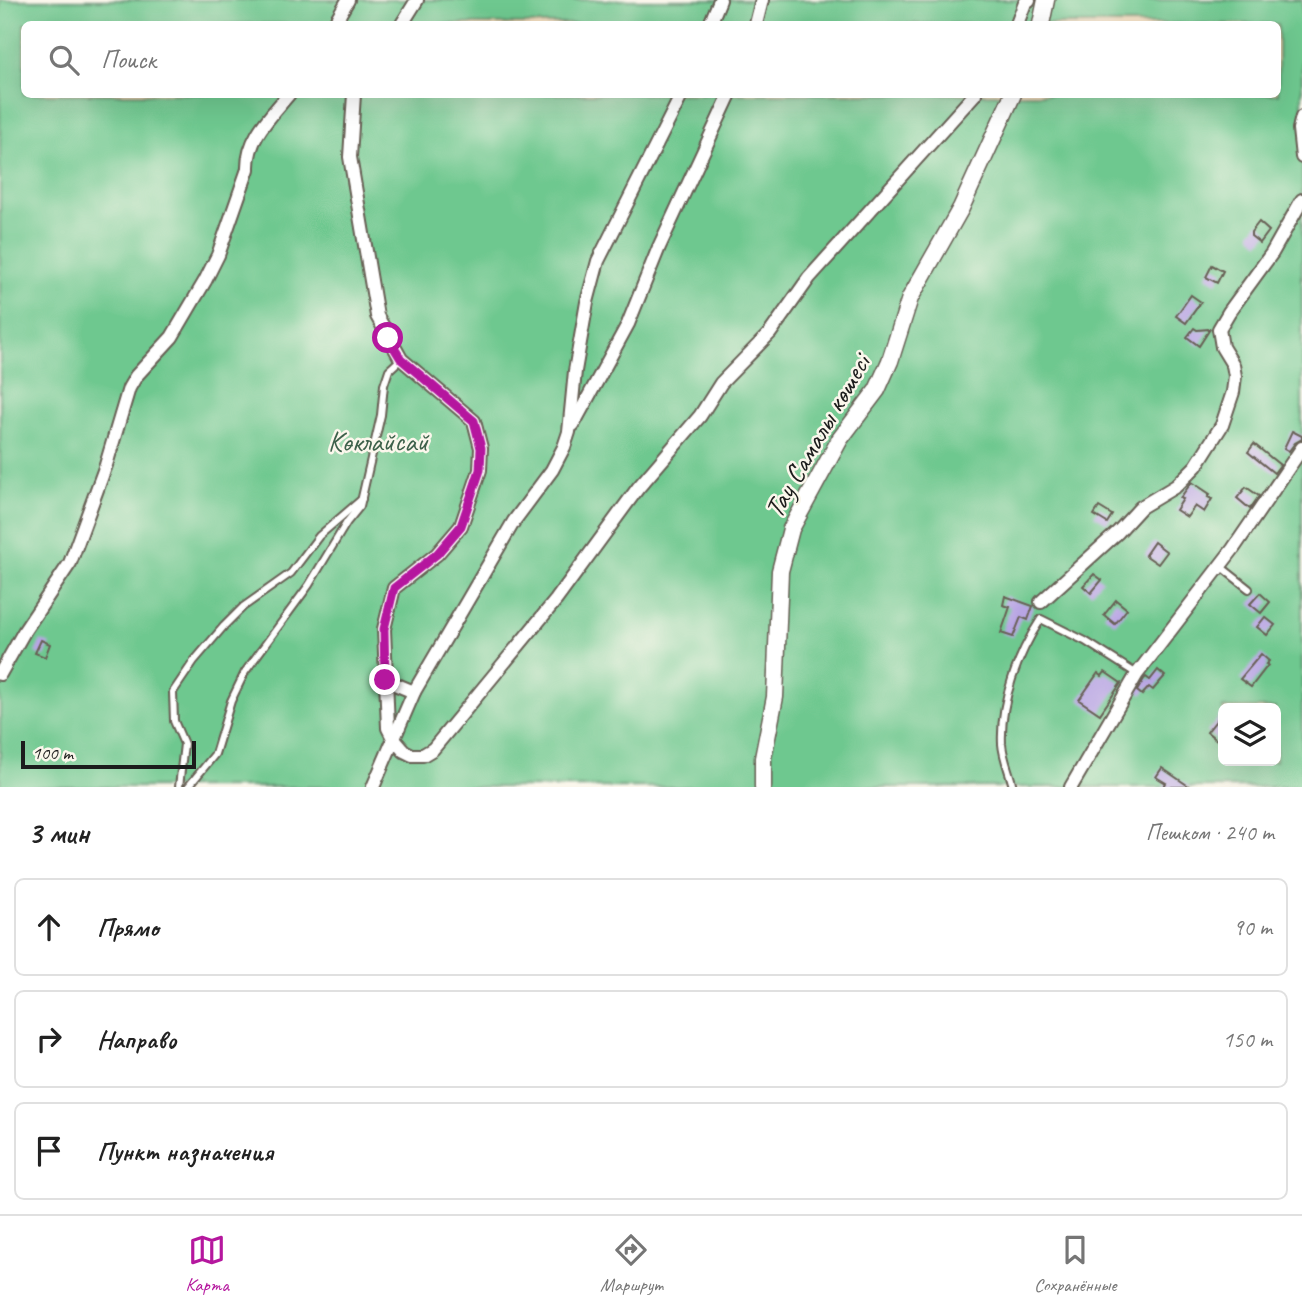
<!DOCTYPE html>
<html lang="ru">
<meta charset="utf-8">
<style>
body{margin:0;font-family:Caveat,sans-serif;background:#f2f2f2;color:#222}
.controls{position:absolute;right:21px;bottom:21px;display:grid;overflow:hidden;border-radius:10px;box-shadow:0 7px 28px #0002}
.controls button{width:63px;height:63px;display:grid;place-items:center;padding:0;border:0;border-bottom:2px solid #e0e0e0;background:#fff;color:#222;font:35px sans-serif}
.scale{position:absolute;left:21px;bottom:18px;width:175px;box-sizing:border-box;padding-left:7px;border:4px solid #1c1c1c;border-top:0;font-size:19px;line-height:24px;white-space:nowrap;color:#1c1c1c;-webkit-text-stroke:5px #fbf7ec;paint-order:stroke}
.stop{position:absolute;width:21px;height:21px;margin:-16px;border:5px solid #b5179e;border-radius:50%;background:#fff}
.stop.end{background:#b5179e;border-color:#fff;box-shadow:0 2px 7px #0008}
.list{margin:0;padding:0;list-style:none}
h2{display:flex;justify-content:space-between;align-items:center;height:91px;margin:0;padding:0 28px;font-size:30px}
h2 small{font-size:23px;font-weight:400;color:#767676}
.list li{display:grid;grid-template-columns:46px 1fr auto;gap:21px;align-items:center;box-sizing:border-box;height:98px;margin:0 14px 14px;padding:0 14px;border:2px solid #e0e0e0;border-radius:10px}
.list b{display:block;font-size:26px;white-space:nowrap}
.list em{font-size:23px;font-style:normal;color:#767676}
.icon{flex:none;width:38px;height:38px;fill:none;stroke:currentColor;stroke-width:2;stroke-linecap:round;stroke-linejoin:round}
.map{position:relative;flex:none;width:1302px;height:787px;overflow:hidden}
.search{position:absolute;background:#fff;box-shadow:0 7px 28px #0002;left:21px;right:21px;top:21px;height:77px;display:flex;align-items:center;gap:18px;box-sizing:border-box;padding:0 24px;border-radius:10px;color:#767676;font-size:26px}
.sheet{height:427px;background:#fff}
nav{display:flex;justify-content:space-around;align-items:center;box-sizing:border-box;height:98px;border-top:2px solid #e0e0e0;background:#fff;font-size:19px;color:#767676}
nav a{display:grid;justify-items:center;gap:4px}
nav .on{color:#b5179e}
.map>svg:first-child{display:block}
.green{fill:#6ec88f;stroke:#457256;stroke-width:2;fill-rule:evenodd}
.building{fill:#b8a5e4}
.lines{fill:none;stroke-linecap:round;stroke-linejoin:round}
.service-casing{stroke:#675f54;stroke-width:10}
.minor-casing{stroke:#675f54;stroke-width:16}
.tertiary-casing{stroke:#675f54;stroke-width:19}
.service{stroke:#fff;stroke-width:6}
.minor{stroke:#fff;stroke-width:12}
.tertiary{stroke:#fff;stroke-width:16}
.route{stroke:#b5179e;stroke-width:9}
.labels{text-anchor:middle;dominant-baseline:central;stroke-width:5;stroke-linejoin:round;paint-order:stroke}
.street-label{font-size:28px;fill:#1c1c1c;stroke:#fbf7ec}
.park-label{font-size:28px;fill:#3d614a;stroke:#fbf7ec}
</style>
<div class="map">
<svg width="1302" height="787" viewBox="0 0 1302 787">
<rect width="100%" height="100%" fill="#fbf7ec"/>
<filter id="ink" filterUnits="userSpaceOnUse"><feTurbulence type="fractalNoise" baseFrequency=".0143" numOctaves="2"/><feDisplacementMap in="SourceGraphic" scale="14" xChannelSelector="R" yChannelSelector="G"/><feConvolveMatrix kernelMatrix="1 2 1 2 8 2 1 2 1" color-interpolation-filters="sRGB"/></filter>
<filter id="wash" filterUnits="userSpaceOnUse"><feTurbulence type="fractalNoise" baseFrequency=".00686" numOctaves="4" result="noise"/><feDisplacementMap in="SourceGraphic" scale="28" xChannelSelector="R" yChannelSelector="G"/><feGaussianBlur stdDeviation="1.57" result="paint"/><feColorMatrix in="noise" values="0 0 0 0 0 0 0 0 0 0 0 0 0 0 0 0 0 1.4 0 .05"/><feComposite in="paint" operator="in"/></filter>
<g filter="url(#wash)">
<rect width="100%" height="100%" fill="#f3dbbc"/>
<path class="green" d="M 0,0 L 1302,0 L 1302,787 L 0,787 ZM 24,24 L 1278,24 L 1278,94 L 24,94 ZM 1223,708 L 1276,708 L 1276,761 L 1223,761 Z"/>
<g id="blocks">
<g class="building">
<path d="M 1259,222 L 1269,231 L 1260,243 L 1251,236 L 1251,232 Z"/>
<path d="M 1212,265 L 1223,271 L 1217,283 L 1206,277 Z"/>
<path d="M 1191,295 L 1201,302 L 1186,323 L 1176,316 Z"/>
<path d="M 1194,328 L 1197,330 L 1210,329 L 1199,346 L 1187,337 Z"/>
<path d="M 1292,431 L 1302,436 L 1302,439 L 1295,443 L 1289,451 L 1284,448 Z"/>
<path d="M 1254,444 L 1280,465 L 1274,473 L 1248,452 Z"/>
<path d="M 1192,482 L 1210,494 L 1208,497 L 1212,499 L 1204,512 L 1195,506 L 1187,517 L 1176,510 L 1183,499 L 1180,498 Z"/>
<path d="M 1246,487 L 1259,496 L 1250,509 L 1237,498 Z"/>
<path d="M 1099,507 L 1112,515 L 1107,523 L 1094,515 Z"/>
<path d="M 1154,542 L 1167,552 L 1158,564 L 1145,555 Z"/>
<path d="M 1094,574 L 1102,580 L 1091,593 L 1083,586 Z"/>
<path d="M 1260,593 L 1270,602 L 1261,613 L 1250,604 Z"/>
<path d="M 1005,596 L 1033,606 L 1028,620 L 1021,617 L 1013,637 L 1001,633 L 1010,607 L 1003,605 Z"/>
<path d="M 1116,600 L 1127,609 L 1115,624 L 1104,615 Z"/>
<path d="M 1265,617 L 1275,625 L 1267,635 L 1257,627 Z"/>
<path d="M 41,640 L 50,644 L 45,657 L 35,653 Z"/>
<path d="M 1261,654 L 1269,661 L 1266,664 L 1268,665 L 1251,687 L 1240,679 Z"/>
<path d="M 1158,670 L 1165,676 L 1153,690 L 1149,687 L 1142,695 L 1137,691 L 1144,679 L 1146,677 L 1150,680 Z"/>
<path d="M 1105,672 L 1121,683 L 1100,714 L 1079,700 L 1098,673 L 1102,676 Z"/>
<path d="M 1223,712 L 1223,745 L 1207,732 Z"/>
<path d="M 1162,768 L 1190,787 L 1163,787 L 1166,783 L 1156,777 Z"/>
</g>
</g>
</g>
<g filter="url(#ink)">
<use href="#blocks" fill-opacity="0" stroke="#675f54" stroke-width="2"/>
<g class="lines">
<g class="service-casing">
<g id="service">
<path d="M 1220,566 L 1249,589"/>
<path d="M 179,787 L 184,744 L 174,721 L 173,692 L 194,661 L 224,626 L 243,607 L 291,573 L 319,536 L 362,499"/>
<path d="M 188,787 L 215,754 L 231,701 L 245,672 L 309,585 L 347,522 L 360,506 L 381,415 L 384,385 L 389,370 L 401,359"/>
<path d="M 1013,787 C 1010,773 1003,758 1002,744 C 1000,701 1018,654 1041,619 L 1085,641 L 1137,674"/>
</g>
</g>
<g class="minor-casing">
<g id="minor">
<path d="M 334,24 L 348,0"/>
<path d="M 402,24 L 417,0"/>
<path d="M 710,24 L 720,0"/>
<path d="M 756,24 L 762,0"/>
<path d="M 1017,24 L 1025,3 L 1029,0"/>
<path d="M 354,94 L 350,157 L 377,316 L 401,359 L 474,421 L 481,448 L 480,470 L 461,526 L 437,554 L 394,588 L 384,629 L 388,728 L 393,738 L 404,751 L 412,755 L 423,755 L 433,749 L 556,600 L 638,488 L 700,416 L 721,383 L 770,333 L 809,278 L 975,94"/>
<path d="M 1302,117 L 1299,129 L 1302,157"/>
<path d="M 573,425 L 628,324 L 659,247 L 730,94"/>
<path d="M 1041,602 L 1118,532 L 1141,507 L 1176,486 L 1196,466 L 1222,425 L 1233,392 L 1235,376 L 1233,365 L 1222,347 L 1219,329 L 1229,312 L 1272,253 L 1302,200"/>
<path d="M 0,674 L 25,630 L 70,563 L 106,465 L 129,388 L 136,376 L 172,337 L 205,281 L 218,255 L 248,169 C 247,138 270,117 289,94"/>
<path d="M 385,680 L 414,692"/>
<path d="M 373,787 L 414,692 L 514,521 L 552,470 L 564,447 L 569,432 L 575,371 L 587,302 L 598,261 L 682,94"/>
<path d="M 1071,787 L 1137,674 L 1233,549 L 1302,448"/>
</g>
</g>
<g class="tertiary-casing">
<g id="tertiary">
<path d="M 1041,24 L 1046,0"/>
<path d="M 763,787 L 763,758 L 775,697 L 780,571 L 791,529 L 840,439 L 877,390 L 890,361 L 910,298 L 961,208 L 1013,94"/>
</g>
</g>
<use href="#service" class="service"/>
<use href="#minor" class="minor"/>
<use href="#tertiary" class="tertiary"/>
</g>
</g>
<g class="lines" filter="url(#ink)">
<path class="route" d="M 385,680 L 384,629 L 394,588 L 437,554 L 461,526 L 480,470 L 481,448 L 474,421 L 401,359 L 388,338"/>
</g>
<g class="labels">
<g class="street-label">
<text transform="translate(817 436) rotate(-60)">Тау Самалы көшесі</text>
</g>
<g class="park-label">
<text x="378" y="441">Көклайсай</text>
</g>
</g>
</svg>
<div class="controls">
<button><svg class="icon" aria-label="layers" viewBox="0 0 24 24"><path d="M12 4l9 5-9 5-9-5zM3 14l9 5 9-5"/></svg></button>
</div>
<div class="scale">100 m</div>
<div class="stop" style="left:388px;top:338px"></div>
<div class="stop end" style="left:385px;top:680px"></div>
<div class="search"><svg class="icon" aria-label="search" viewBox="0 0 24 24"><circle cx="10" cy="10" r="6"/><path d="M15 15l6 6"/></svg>Поиск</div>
</div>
<section class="sheet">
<h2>3 мин<small>Пешком · 240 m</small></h2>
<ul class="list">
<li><svg class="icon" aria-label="ahead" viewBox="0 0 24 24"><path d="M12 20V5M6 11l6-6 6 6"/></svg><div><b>Прямо</b></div><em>90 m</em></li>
<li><svg class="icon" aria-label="right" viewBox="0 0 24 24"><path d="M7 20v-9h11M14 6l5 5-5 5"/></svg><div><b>Направо</b></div><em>150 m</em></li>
<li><svg class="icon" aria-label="arrive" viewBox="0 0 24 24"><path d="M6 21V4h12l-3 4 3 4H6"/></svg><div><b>Пункт назначения</b></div></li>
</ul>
</section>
<nav>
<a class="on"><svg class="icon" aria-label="map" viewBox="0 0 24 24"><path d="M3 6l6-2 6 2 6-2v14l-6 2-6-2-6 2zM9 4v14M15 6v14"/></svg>Карта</a>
<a><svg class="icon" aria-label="directions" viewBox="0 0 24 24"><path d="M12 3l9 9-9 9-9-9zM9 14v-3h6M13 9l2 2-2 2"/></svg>Маршрут</a>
<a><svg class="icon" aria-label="saved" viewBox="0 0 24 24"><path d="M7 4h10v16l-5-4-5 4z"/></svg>Сохранённые</a>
</nav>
